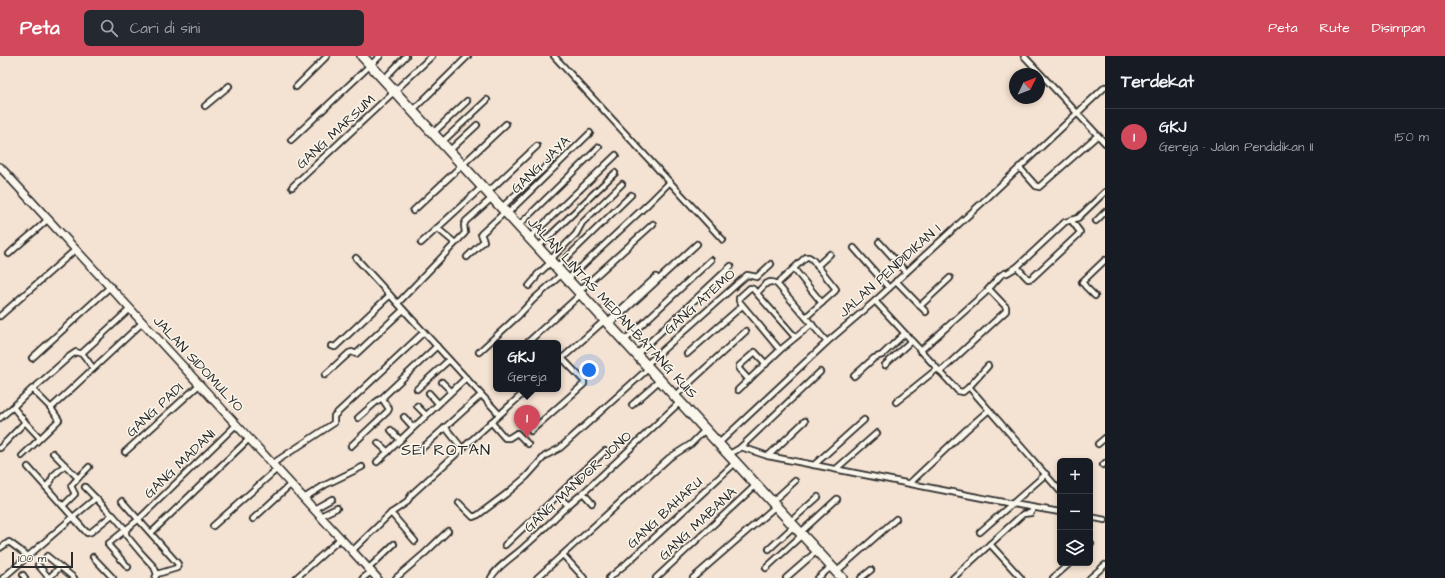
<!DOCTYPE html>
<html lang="id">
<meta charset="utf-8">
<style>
body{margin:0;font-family:"Architects Daughter",sans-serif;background:#242831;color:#f1f3f6}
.controls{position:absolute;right:12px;bottom:12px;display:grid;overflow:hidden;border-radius:6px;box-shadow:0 2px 6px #0003}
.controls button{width:36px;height:36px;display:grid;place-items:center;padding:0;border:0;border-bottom:1px solid #363941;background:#171b24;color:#f1f3f6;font:20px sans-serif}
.compass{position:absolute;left:1009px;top:12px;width:36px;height:36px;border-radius:50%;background:#171b24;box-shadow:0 2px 6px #0003;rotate:47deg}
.scale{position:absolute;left:12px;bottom:10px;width:61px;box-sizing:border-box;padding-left:4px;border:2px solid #2b2b2b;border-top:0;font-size:11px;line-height:14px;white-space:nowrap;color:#2b2b2b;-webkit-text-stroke:3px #fbf7ec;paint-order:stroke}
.you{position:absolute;left:589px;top:314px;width:14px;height:14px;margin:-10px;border:3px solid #fff;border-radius:50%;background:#1a73e8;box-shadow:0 0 0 6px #1a73e833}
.badge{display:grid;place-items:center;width:26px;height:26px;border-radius:50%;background:#d1495b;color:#fff;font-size:13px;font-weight:700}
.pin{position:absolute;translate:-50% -33px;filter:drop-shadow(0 1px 2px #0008)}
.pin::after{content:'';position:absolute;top:21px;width:14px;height:12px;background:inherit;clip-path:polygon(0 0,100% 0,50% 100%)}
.popup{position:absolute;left:493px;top:284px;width:68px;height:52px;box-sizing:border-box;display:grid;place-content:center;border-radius:6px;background:#171b24;filter:drop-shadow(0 1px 3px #0005);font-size:13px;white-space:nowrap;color:#9ea1a6}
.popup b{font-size:15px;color:#f1f3f6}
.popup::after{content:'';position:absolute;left:50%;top:100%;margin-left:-8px;border:8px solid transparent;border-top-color:#171b24}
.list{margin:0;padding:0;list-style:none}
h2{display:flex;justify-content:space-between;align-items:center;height:52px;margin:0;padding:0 16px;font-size:17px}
h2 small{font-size:13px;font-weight:400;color:#9ea1a6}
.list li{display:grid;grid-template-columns:26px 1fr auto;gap:12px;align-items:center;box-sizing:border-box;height:56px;padding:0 16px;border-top:1px solid #363941}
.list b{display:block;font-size:15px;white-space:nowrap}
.list p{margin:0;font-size:13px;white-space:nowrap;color:#9ea1a6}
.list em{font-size:13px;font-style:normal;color:#9ea1a6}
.icon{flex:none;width:22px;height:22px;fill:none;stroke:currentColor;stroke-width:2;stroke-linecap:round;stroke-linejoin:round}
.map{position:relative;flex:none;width:1105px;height:522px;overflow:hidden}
header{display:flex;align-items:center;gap:24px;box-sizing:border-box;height:56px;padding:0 20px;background:#d1495b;color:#fff}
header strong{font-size:19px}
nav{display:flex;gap:22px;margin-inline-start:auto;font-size:14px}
.search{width:280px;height:36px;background:#242831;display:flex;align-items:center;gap:10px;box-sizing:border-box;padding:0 14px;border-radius:6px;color:#9ea1a6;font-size:15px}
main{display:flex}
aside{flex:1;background:#171b24}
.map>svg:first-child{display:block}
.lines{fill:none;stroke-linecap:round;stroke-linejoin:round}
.street-casing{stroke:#2b2b2b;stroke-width:8}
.secondary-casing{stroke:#2b2b2b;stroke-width:10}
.highway-casing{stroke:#2b2b2b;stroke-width:12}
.street{stroke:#fbf7ec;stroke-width:4.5}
.secondary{stroke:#fbf7ec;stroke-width:7}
.highway{stroke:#fbf7ec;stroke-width:9}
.labels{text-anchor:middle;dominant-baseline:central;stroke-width:3;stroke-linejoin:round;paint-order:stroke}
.street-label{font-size:14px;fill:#2b2b2b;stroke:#fbf7ec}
.quarter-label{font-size:16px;letter-spacing:1px;fill:#2b2b2b;stroke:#fbf7ec}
</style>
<header>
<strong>Peta</strong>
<div class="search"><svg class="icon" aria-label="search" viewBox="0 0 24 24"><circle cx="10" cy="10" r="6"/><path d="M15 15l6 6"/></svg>Cari di sini</div>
<nav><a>Peta</a><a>Rute</a><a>Disimpan</a></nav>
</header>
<main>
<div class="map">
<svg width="1105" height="522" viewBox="0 0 1105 522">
<rect width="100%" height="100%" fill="#f4e2d2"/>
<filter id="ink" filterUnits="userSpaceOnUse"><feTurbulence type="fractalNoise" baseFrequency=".025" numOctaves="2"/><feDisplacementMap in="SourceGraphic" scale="8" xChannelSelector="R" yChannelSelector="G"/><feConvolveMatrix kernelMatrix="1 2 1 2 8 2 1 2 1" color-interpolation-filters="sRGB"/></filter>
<g filter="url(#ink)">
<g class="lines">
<g class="street-casing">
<g id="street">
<path d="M 554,0 L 723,184"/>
<path d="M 1024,0 L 1105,87"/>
<path d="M 383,24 L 406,0"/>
<path d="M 296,31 L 327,0"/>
<path d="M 205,50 L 229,30"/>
<path d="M 412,55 L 468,0"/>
<path d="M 433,77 L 467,45"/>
<path d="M 291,84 L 380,0"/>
<path d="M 441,87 L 487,44"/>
<path d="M 449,95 L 477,69"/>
<path d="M 1019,111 L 1036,130 L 1039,131 L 1097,80"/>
<path d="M 292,131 L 432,0"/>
<path d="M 487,137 L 537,90"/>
<path d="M 501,152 L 550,107"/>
<path d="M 413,155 L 506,68"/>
<path d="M 507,158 L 590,77"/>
<path d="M 1096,165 L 1105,156"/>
<path d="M 518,170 L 599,91"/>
<path d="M 437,172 L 455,187"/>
<path d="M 529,182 L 616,99"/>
<path d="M 879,186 L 906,216"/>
<path d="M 421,187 L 482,131"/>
<path d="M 537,192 L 615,117"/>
<path d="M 854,192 L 889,232"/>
<path d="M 9,198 C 21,186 35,176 47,164"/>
<path d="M 467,201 L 484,185 L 481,178 L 505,156"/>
<path d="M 356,202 L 499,358"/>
<path d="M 550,204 L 576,178 L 582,167 L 622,128"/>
<path d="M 817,210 L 830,198"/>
<path d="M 1017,211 L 1027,222 L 1028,223 L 1032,222 L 1079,178 L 1080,176 L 1071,164"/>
<path d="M 556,212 L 631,139"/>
<path d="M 794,213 L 822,247"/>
<path d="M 1007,217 L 1017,211 L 1065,166 L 1078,162 L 1105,136"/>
<path d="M 567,224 L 649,147 L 670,126"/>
<path d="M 896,225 L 926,256"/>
<path d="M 777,228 L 806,201 L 809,201 L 812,203 L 836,233 L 835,235 L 806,261"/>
<path d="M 529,230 L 535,223 L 537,219 L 551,206"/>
<path d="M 578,236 L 653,168"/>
<path d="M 757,237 C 763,231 768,222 777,228 L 827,286"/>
<path d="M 1095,240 L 1086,231 L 1082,226 L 1105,204"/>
<path d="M 875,245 L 958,335 L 963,336 L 969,331 L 1060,435"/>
<path d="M 398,247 L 465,177 L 464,169 L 466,165 L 492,142"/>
<path d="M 920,250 L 950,222"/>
<path d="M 0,260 L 75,194"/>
<path d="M 607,266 L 656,221"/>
<path d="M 609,269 L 697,188"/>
<path d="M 624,285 L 711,204"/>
<path d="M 527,287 L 581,238"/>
<path d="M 331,290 L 335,291 L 390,239"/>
<path d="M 780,294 L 739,245 L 739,242 L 750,232 L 753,233 L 795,281"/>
<path d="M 920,295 L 985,237 L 1001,219 L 1005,217"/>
<path d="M 479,296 L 519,259 L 533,244 L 562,218"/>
<path d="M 637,298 L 731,210"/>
<path d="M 687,298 L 742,250"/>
<path d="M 32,302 L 110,231"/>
<path d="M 558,306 L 605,264"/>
<path d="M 646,309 L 747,219 L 757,221 L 771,208"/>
<path d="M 885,309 L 911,285"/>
<path d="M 93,312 L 82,297 L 130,253"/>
<path d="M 940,316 L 1006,255 L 1006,251 L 989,233"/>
<path d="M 325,319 L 349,297 L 352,296 L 356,298 L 403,254"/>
<path d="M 854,320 L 874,302 L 882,299 L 904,278"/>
<path d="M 749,324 L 739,313 L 739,310 L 755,296 L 766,308"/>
<path d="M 442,326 L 451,335"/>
<path d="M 969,331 L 988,310"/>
<path d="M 417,333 L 449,304"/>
<path d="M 32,334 L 70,300 L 76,296 L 82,298"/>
<path d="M 738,334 L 780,294 L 812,268"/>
<path d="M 429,337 L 438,347"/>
<path d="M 675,340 L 746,275"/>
<path d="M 896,346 L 937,313"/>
<path d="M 632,349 L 660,324"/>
<path d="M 417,350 L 426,359"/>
<path d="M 51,352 L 142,267"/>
<path d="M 404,361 L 413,371"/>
<path d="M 0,362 L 13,351"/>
<path d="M 358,362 L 376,346 L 383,341"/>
<path d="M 25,366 L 40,382"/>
<path d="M 491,366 L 505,382 L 509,382 L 517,377 L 528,388"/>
<path d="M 445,371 L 462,392"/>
<path d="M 391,374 L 400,384"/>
<path d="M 531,375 L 584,328 L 584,325 L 562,302"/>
<path d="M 378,387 L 388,396"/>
<path d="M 718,388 L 827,286 L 875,245 L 985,144 L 1105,31"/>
<path d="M 1098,388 L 1105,382"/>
<path d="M 351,390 L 388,355 L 389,353 L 383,344 L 384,340 L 437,290"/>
<path d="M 741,391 L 768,400 L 1013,448 L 1060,456"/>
<path d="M 0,392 L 25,366 L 13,351 L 32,333 L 51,352 L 59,364 L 22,400"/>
<path d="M 419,395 L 481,339"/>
<path d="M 125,396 L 199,329"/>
<path d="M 53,397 L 78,422 L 71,430 L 75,438 L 63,450"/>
<path d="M 728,399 L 740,392 L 820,316"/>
<path d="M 768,400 L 805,365"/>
<path d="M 377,406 L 466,322"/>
<path d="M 272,408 L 334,367 L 334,360 L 424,276"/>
<path d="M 814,409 L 864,364"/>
<path d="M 1103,409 L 1105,407"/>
<path d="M 28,411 L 87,477 L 91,476 L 112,459 L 113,459 L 126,474 L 126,479 L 141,497 L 154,511 L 157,518 L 155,522"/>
<path d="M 836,413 L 877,377"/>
<path d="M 78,422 L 89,411"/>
<path d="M 910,427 L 966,374 L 989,354"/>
<path d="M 46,431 L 51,425 L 53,420 L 65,409"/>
<path d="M 85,431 L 112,459"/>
<path d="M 583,437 L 592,447"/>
<path d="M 558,440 L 568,449"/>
<path d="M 304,442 L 325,429 L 362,411"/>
<path d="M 122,445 L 178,508 L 177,512 L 157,518"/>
<path d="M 772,446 L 795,425"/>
<path d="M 459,447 L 473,461 L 478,459 L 506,438 L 526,421 L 545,400 L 560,392 L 649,312"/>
<path d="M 314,453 L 332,443"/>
<path d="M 391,457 L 415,485"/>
<path d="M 320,460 L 337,452"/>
<path d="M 1090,461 L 1105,464"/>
<path d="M 253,463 L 291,428"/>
<path d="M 790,466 L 818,441"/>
<path d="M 213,470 L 277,413"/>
<path d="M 980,476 L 1046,418"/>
<path d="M 151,477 L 249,383"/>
<path d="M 800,477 L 837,443"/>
<path d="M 990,488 L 1021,522"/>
<path d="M 505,489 L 605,395"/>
<path d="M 1090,489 L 1091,488"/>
<path d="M 0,492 L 9,486 L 28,500"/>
<path d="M 769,493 L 794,470"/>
<path d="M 352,495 L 391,457 L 406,447 L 412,438 L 528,333"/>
<path d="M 563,499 L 584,522"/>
<path d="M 47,500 L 74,522"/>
<path d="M 93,501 L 113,522"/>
<path d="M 38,509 L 49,522"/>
<path d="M 128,511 L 109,490 L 108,488 L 139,463 L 236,369"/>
<path d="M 766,512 L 802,479"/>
<path d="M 368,513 L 394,488"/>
<path d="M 836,516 L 896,463"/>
<path d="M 23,519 L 25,522"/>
<path d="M 3,522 L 72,462 L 96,442"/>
<path d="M 49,522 L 60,511"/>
<path d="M 296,522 L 340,483"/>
<path d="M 363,522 L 371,516"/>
<path d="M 396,522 L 425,497 L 448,475"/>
<path d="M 491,522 C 496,511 516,499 525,490 C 545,473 562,453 583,437 L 680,346"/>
<path d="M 537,522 L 669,402 L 691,388 L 705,374"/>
<path d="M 609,522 L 627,507 L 735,407"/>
<path d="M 656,522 L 756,429"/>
<path d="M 693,522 L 776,450"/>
<path d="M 786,522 L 817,495"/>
<path d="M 818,522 L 831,511"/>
<path d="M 861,522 L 871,514"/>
<path d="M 953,522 L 1023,458 L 1031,457 L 1033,452"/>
<path d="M 1053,522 L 1070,507"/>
<path d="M 1090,522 L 1105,509"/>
</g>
</g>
<g class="secondary-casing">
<path id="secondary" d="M 0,111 L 377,522"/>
</g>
<g class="highway-casing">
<path id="highway" d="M 362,0 L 842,522"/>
</g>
<use href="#street" class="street"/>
<use href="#secondary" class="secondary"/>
<use href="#highway" class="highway"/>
</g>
</g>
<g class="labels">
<g class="street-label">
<text transform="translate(336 76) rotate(-43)">GANG MARSUM</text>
<text transform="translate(541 109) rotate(-44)">GANG JAYA</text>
<text transform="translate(890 215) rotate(-42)">JALAN PENDIDIKAN I</text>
<text transform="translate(700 246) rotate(-42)">GANG ATEMO</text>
<text transform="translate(612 252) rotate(47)">JALAN LINTAS MEDAN–BATANG KUIS</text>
<text transform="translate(198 308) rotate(47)">JALAN SIDOMULYO</text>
<text transform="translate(155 354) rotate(-43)">GANG PADI</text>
<text transform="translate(180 408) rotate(-44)">GANG MADANI</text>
<text transform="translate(578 426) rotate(-43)">GANG MANDOR JONO</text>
<text transform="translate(665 457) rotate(-43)">GANG BAHARU</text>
<text transform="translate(698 468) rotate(-43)">GANG MABANA</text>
</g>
<g class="quarter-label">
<text x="446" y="394">SEI ROTAN</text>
</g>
</g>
</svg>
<div class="controls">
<button>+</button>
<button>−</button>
<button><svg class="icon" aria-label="layers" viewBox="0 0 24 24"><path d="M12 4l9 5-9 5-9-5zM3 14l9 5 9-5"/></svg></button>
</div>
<svg class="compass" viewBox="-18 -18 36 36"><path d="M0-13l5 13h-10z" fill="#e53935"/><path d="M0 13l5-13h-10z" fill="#9ea1a6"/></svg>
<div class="scale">100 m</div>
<div class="you"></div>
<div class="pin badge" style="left:527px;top:382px">1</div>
<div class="popup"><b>GKJ</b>Gereja</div>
</div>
<aside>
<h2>Terdekat<small></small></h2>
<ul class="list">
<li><span class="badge">1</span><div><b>GKJ</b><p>Gereja · Jalan Pendidikan II</p></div><em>150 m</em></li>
</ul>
</aside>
</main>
